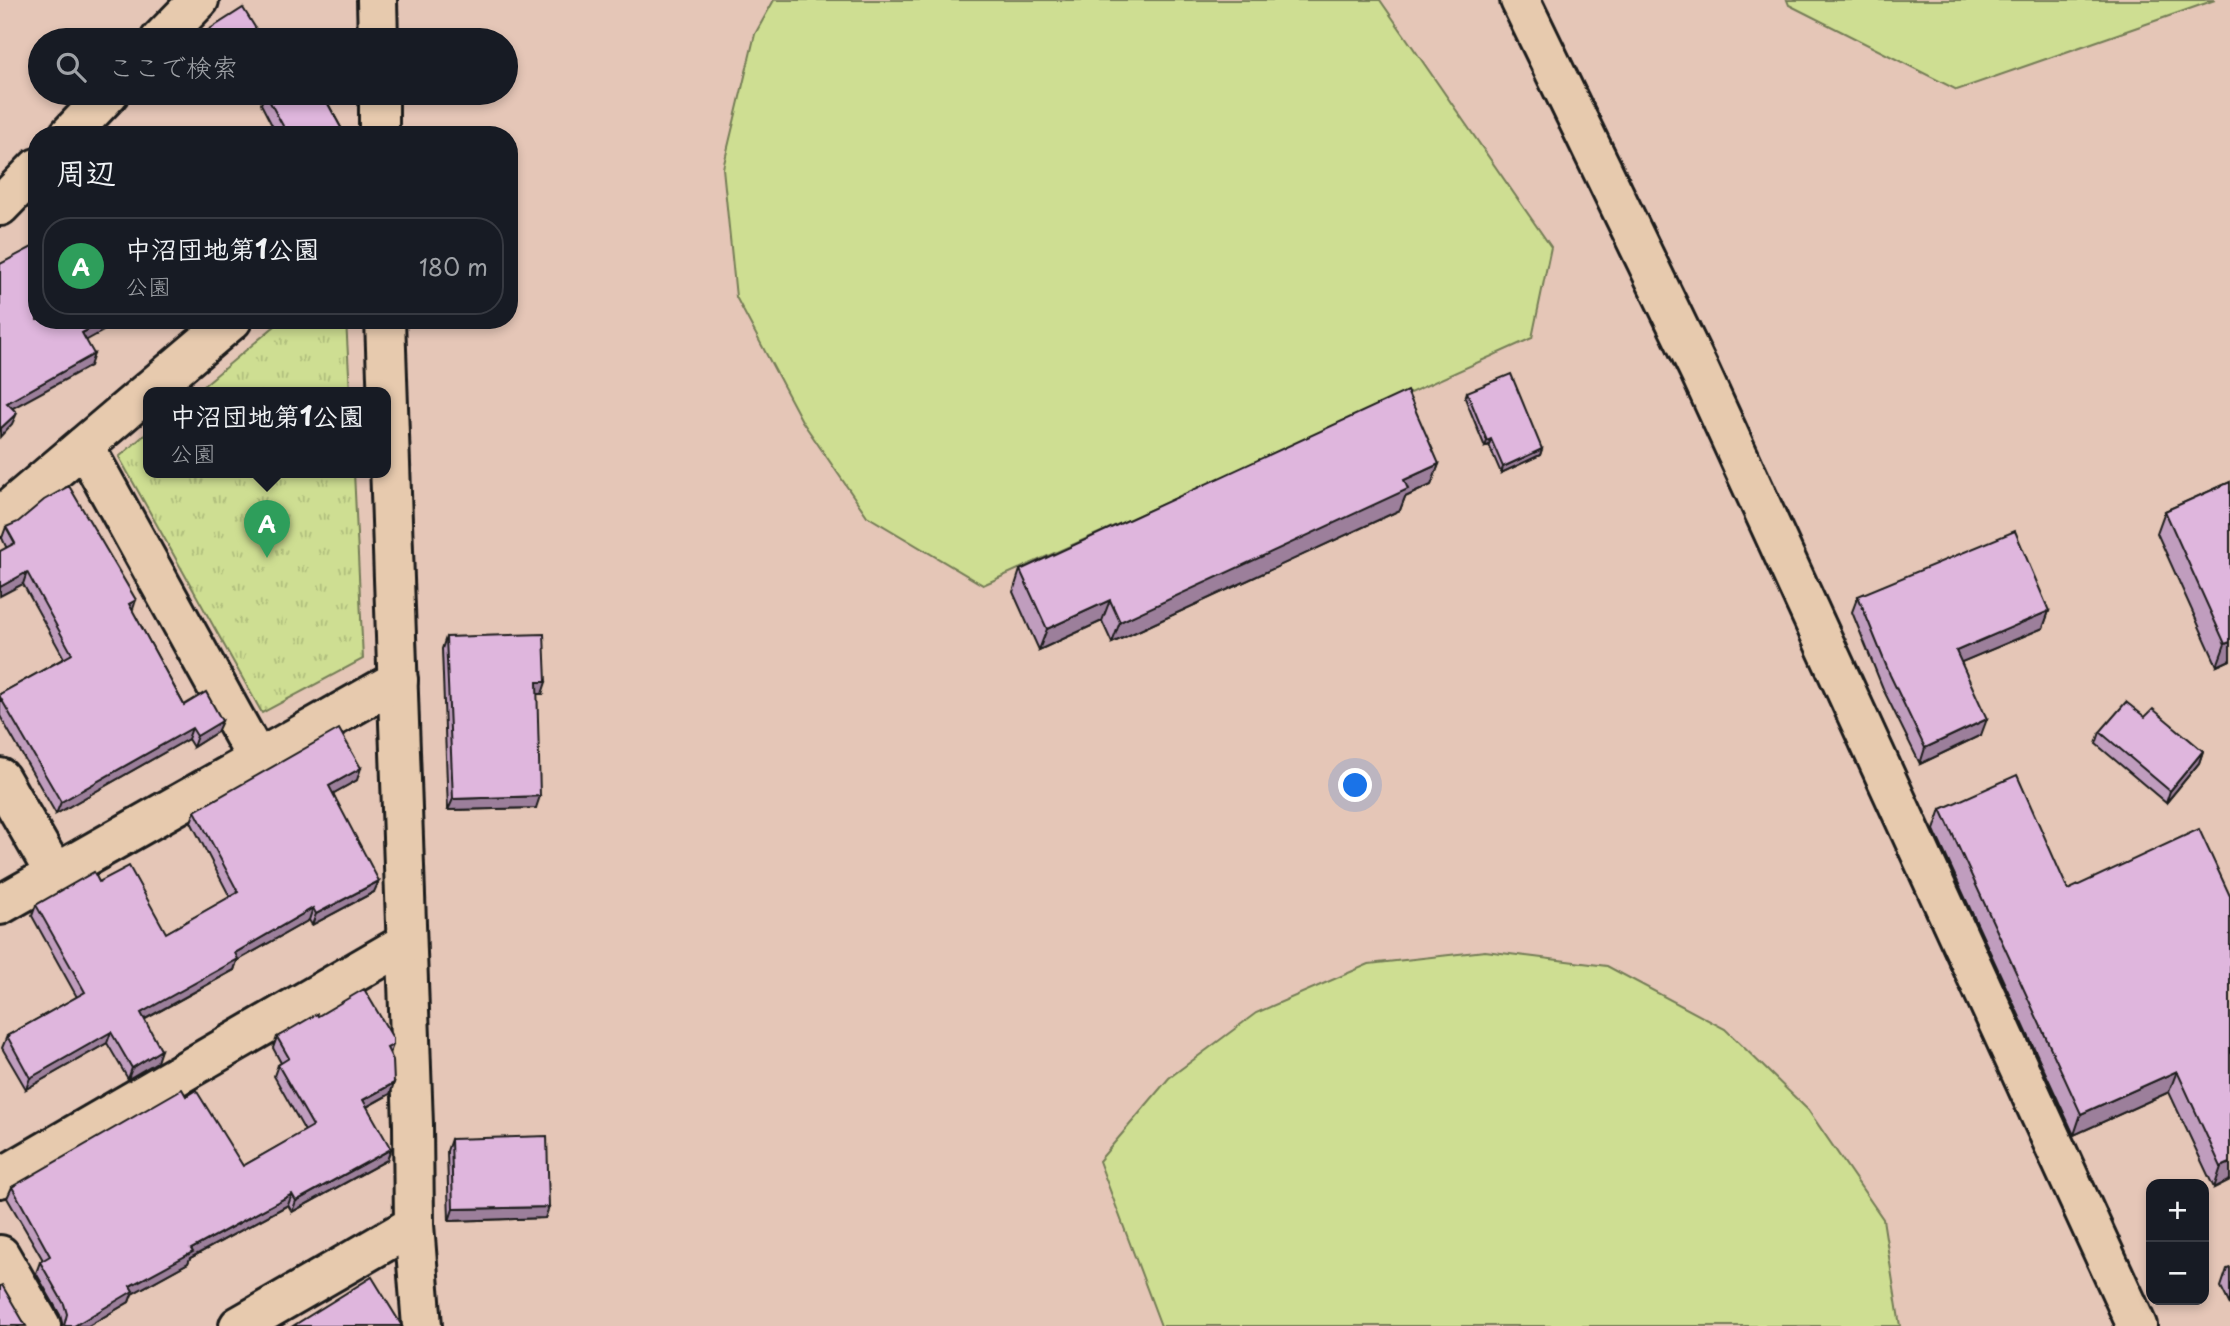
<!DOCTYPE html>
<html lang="ja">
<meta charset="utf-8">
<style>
body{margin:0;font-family:"Playpen Sans","Klee One",sans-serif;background:#242831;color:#f1f3f6}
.controls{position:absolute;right:21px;bottom:21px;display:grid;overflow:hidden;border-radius:14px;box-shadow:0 4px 10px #0003}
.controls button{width:63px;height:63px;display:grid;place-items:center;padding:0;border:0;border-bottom:2px solid #363941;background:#171b24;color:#f1f3f6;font:35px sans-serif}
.you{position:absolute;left:1356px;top:786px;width:24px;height:24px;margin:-18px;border:5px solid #fff;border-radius:50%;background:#1a73e8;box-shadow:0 0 0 10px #1a73e833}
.badge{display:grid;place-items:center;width:46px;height:46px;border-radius:50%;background:#2563eb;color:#fff;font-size:23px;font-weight:700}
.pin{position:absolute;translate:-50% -58px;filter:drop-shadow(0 2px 4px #0008)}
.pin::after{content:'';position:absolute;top:37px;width:24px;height:21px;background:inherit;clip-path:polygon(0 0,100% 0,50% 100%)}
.popup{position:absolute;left:143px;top:387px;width:248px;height:91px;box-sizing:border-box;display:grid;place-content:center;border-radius:14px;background:#171b24;filter:drop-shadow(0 2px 5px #0005);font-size:23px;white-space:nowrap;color:#9ea1a6}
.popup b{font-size:26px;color:#f1f3f6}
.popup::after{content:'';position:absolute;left:50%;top:100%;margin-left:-14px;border:14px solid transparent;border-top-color:#171b24}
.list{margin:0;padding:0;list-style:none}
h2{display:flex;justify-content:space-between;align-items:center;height:91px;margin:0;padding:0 28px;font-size:30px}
h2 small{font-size:23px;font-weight:400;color:#9ea1a6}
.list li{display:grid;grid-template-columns:46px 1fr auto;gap:21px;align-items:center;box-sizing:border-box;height:98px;margin:0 14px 14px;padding:0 14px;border:2px solid #363941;border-radius:28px}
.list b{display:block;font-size:26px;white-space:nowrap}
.list p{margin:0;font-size:23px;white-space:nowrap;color:#9ea1a6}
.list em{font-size:23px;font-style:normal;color:#9ea1a6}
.icon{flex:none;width:38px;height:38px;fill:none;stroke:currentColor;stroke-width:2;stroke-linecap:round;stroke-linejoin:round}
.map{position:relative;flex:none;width:2230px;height:1326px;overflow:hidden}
.search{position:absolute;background:#171b24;box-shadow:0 4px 10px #0003;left:28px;top:28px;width:490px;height:77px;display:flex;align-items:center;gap:18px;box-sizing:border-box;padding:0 24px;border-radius:38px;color:#9ea1a6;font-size:26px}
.panel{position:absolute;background:#171b24;box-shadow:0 4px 10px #0003;left:28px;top:126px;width:490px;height:203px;border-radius:28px}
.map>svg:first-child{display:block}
.grass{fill:#cede92;stroke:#757d57;stroke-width:2}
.park{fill:url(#park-tufts);stroke:#757d57;stroke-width:2}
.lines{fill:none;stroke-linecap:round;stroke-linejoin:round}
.minor-casing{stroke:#1c1c1c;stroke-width:44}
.minor{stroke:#e7caae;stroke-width:38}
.wall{fill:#c09dbe;stroke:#1c1c1c;stroke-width:2}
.shaded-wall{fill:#9c7f9b;stroke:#1c1c1c;stroke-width:2}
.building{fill:#dfb6dd;stroke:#1c1c1c;stroke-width:2}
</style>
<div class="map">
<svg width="2230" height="1326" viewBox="0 0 2230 1326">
<defs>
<pattern id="park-tufts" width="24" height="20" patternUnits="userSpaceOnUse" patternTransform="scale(1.75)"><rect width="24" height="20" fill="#cede92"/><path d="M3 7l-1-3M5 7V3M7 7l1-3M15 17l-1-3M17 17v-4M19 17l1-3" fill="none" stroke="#b0be7d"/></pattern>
</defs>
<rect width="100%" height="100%" fill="#e5c6b7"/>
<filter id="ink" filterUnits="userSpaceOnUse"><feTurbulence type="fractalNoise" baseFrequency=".0143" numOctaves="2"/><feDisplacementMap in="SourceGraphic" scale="14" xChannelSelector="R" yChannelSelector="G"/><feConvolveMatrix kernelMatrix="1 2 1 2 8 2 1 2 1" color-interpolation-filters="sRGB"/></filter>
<g filter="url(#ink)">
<g class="grass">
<path d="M 774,0 L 1380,0 L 1551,247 L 1532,338 L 983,585 L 867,516 L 802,421 L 736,297 L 723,168 L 755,34 Z"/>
<path d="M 1787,0 L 2215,0 L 1957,90 L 1789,5 Z"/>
<path d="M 1485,951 L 1607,966 L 1725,1029 L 1808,1110 L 1883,1219 L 1900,1326 L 1161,1326 L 1099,1161 L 1169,1078 L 1256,1013 L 1369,964 Z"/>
</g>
<g class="park">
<path d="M 282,320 L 346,320 L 350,392 L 196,392 Z"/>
<path d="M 148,432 L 148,472 L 354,472 L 363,659 L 262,713 L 119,457 Z"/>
</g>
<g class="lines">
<g class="minor-casing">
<g id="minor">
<path d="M 377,0 L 378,40"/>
<path d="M 1520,0 L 1700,372 L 2137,1326"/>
<path d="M 160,40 L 199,0"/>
<path d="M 379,93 L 379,135"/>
<path d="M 69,135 L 109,93"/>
<path d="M 0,206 L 37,168"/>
<path d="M 385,320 L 413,1125 L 414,1225 L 422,1326"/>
<path d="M 84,446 L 257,759"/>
<path d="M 0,517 L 232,320"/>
<path d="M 0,778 L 55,874"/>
<path d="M 0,905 L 398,680"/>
<path d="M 0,1178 L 406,943"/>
<path d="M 0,1255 L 41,1326"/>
<path d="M 239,1326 L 414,1225"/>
</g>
</g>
<use href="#minor" class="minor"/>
</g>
<g class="wall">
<path d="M 265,93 L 330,93 L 325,98 L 345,135 L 277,135 L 261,104 Z"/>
<path d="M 1467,392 L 1542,449 L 1540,455 L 1501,473 L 1489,445 L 1485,447 L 1465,398 Z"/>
<path d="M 1439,464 L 1431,485 L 1405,497 L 1400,510 L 1112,643 L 1102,621 L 1039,650 L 1013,592 L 1020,570 Z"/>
<path d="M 2230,482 L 2230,660 L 2217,666 L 2157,533 L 2165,511 Z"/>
<path d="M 6,527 L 132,610 L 184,705 L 217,732 L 193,747 L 188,739 L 56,814 L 0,716 L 0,694 L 64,658 L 23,584 L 2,538 Z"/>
<path d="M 1858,596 L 2049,611 L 2043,628 L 1961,662 L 1981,735 L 1920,764 L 1884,691 L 1852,612 Z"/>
<path d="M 446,637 L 542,694 L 537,694 L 536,808 L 448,810 L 442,649 Z"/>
<path d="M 2145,717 L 2203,751 L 2199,763 L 2166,803 L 2096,744 L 2100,732 Z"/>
<path d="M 357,780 L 333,793 L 374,892 L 312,925 L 309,920 L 237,961 L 234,970 L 144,1020 L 157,1062 L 128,1079 L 107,1043 L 26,1089 L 2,1048 L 7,1036 L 77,997 L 32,916 L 36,905 L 99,882 L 166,933 L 230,897 L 191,822 L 195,811 Z"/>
<path d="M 1941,809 L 2068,890 L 2230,896 L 2230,1180 L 2214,1188 L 2169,1092 L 2074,1135 L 1934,830 Z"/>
<path d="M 318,1016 L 393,1045 L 390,1053 L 390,1094 L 367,1107 L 387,1160 L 292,1212 L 288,1205 L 190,1258 L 188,1263 L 132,1294 L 129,1302 L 88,1326 L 63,1326 L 60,1315 L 36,1273 L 40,1262 L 43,1260 L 7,1198 L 12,1187 L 186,1096 L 243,1166 L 305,1131 L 274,1076 L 278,1065 L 281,1063 L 273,1048 L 277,1037 Z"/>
<path d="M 451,1139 L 549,1207 L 545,1218 L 449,1221 L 447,1151 Z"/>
<path d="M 2230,1268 L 2230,1305 L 2221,1287 L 2227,1269 Z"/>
</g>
<g class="shaded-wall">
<path d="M 322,93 L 330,93 L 318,105 Z"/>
<path d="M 106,320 L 123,320 L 78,345 L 82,333 Z"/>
<path d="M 94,354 L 90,366 L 2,414 L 7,403 Z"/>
<path d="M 17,413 L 12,424 L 0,437 L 0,429 Z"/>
<path d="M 1491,439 L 1489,445 L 1485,447 L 1487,441 Z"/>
<path d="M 1542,449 L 1540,455 L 1501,473 L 1503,467 Z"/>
<path d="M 1439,464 L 1431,485 L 1405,497 L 1400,510 L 1112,643 L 1120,622 L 1404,480 Z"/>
<path d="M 27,572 L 23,584 L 0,596 L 0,587 Z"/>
<path d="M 136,600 L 132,612 L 129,604 Z"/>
<path d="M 1110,600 L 1102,621 L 1039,650 L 1047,629 Z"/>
<path d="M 2049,611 L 2043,628 L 1950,667 L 1956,651 Z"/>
<path d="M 2230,642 L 2230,660 L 2217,666 L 2225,644 Z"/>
<path d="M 537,682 L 546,682 L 542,694 L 532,694 Z"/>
<path d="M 1987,719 L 1981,735 L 1920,764 L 1925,748 Z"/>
<path d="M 222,721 L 217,732 L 193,747 L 197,736 Z"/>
<path d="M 192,728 L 188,739 L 56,814 L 61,802 Z"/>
<path d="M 2203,751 L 2199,763 L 2166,803 L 2170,791 Z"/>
<path d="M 361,768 L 357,780 L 325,798 L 329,786 Z"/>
<path d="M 540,796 L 536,808 L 448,810 L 453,799 Z"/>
<path d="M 379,881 L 374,892 L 312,925 L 316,914 Z"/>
<path d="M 313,908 L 309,920 L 237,961 L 234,970 L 136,1024 L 141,1013 L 235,953 Z"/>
<path d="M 111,1032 L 107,1043 L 26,1089 L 30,1078 Z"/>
<path d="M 161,1050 L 157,1062 L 128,1079 L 132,1068 Z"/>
<path d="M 2177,1071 L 2169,1092 L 2074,1135 L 2081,1114 Z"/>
<path d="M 394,1083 L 390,1094 L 359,1111 L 363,1100 Z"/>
<path d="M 391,1149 L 387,1160 L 292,1212 L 296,1201 Z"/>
<path d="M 2230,1163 L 2230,1180 L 2214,1188 L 2221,1167 Z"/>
<path d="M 292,1194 L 288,1205 L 190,1258 L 188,1263 L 132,1294 L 129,1302 L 88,1326 L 74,1326 L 130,1286 L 191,1249 Z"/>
<path d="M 549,1207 L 545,1218 L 449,1221 L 453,1209 Z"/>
</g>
<g class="building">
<path d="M 243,8 L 263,40 L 202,40 L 199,36 Z"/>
<path d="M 322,35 L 327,40 L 317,40 Z"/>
<path d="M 265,93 L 322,93 L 345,135 L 288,135 Z"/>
<path d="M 34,246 L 37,251 L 37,320 L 106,320 L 82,333 L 94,354 L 7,403 L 17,413 L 0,429 L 0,264 Z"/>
<path d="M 1511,374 L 1542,449 L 1503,467 L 1491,439 L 1487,441 L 1467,392 Z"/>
<path d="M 1407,391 L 1439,464 L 1404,480 L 1408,489 L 1120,622 L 1110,600 L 1047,629 L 1020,570 Z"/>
<path d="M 2230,482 L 2230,642 L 2225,644 L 2165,511 Z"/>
<path d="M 69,486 L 136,600 L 129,604 L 184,705 L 206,692 L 222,721 L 197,736 L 192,728 L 61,802 L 0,697 L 0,694 L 72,654 L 27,572 L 0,587 L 0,551 L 15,543 L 6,527 L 18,522 L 44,500 Z"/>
<path d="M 2015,531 L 2049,611 L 1956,651 L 1987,719 L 1925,748 L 1890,675 L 1858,596 Z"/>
<path d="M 544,634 L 546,682 L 537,682 L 540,796 L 453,799 L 446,637 Z"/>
<path d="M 2126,702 L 2145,717 L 2153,709 L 2203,751 L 2170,791 L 2100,732 Z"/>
<path d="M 339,729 L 361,768 L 329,786 L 379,881 L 316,914 L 313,908 L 235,953 L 238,959 L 141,1013 L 161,1050 L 132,1068 L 111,1032 L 30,1078 L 7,1036 L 85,992 L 36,905 L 94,872 L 99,882 L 129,866 L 166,933 L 238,892 L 195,811 Z"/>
<path d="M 2017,775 L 2068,890 L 2199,829 L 2230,896 L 2230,1163 L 2221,1167 L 2177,1071 L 2081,1114 L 1941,809 Z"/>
<path d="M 364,989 L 393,1038 L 393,1045 L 387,1048 L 393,1060 L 394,1083 L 363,1100 L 391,1149 L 296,1201 L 292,1194 L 191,1249 L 193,1252 L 130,1286 L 133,1291 L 74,1326 L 64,1326 L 67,1314 L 64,1304 L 40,1262 L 50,1256 L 12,1187 L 182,1089 L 186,1096 L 196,1090 L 243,1166 L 313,1126 L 278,1065 L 289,1058 L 277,1037 L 317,1014 L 318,1016 Z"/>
<path d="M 547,1136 L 549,1207 L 453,1209 L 451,1139 Z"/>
<path d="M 372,1277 L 402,1326 L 293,1326 Z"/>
<path d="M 2,1285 L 26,1326 L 0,1326 L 0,1286 Z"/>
</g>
</g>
</svg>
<div class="controls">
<button>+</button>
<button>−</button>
</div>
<div class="you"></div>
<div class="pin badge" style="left:267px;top:558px;background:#2e9e5b">A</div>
<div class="popup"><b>中沼団地第1公園</b>公園</div>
<div class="search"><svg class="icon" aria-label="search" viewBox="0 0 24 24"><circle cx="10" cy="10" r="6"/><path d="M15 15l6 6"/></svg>ここで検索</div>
<section class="panel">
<h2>周辺<small></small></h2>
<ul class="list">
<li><span class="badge" style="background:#2e9e5b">A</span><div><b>中沼団地第1公園</b><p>公園</p></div><em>180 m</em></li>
</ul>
</section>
</div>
